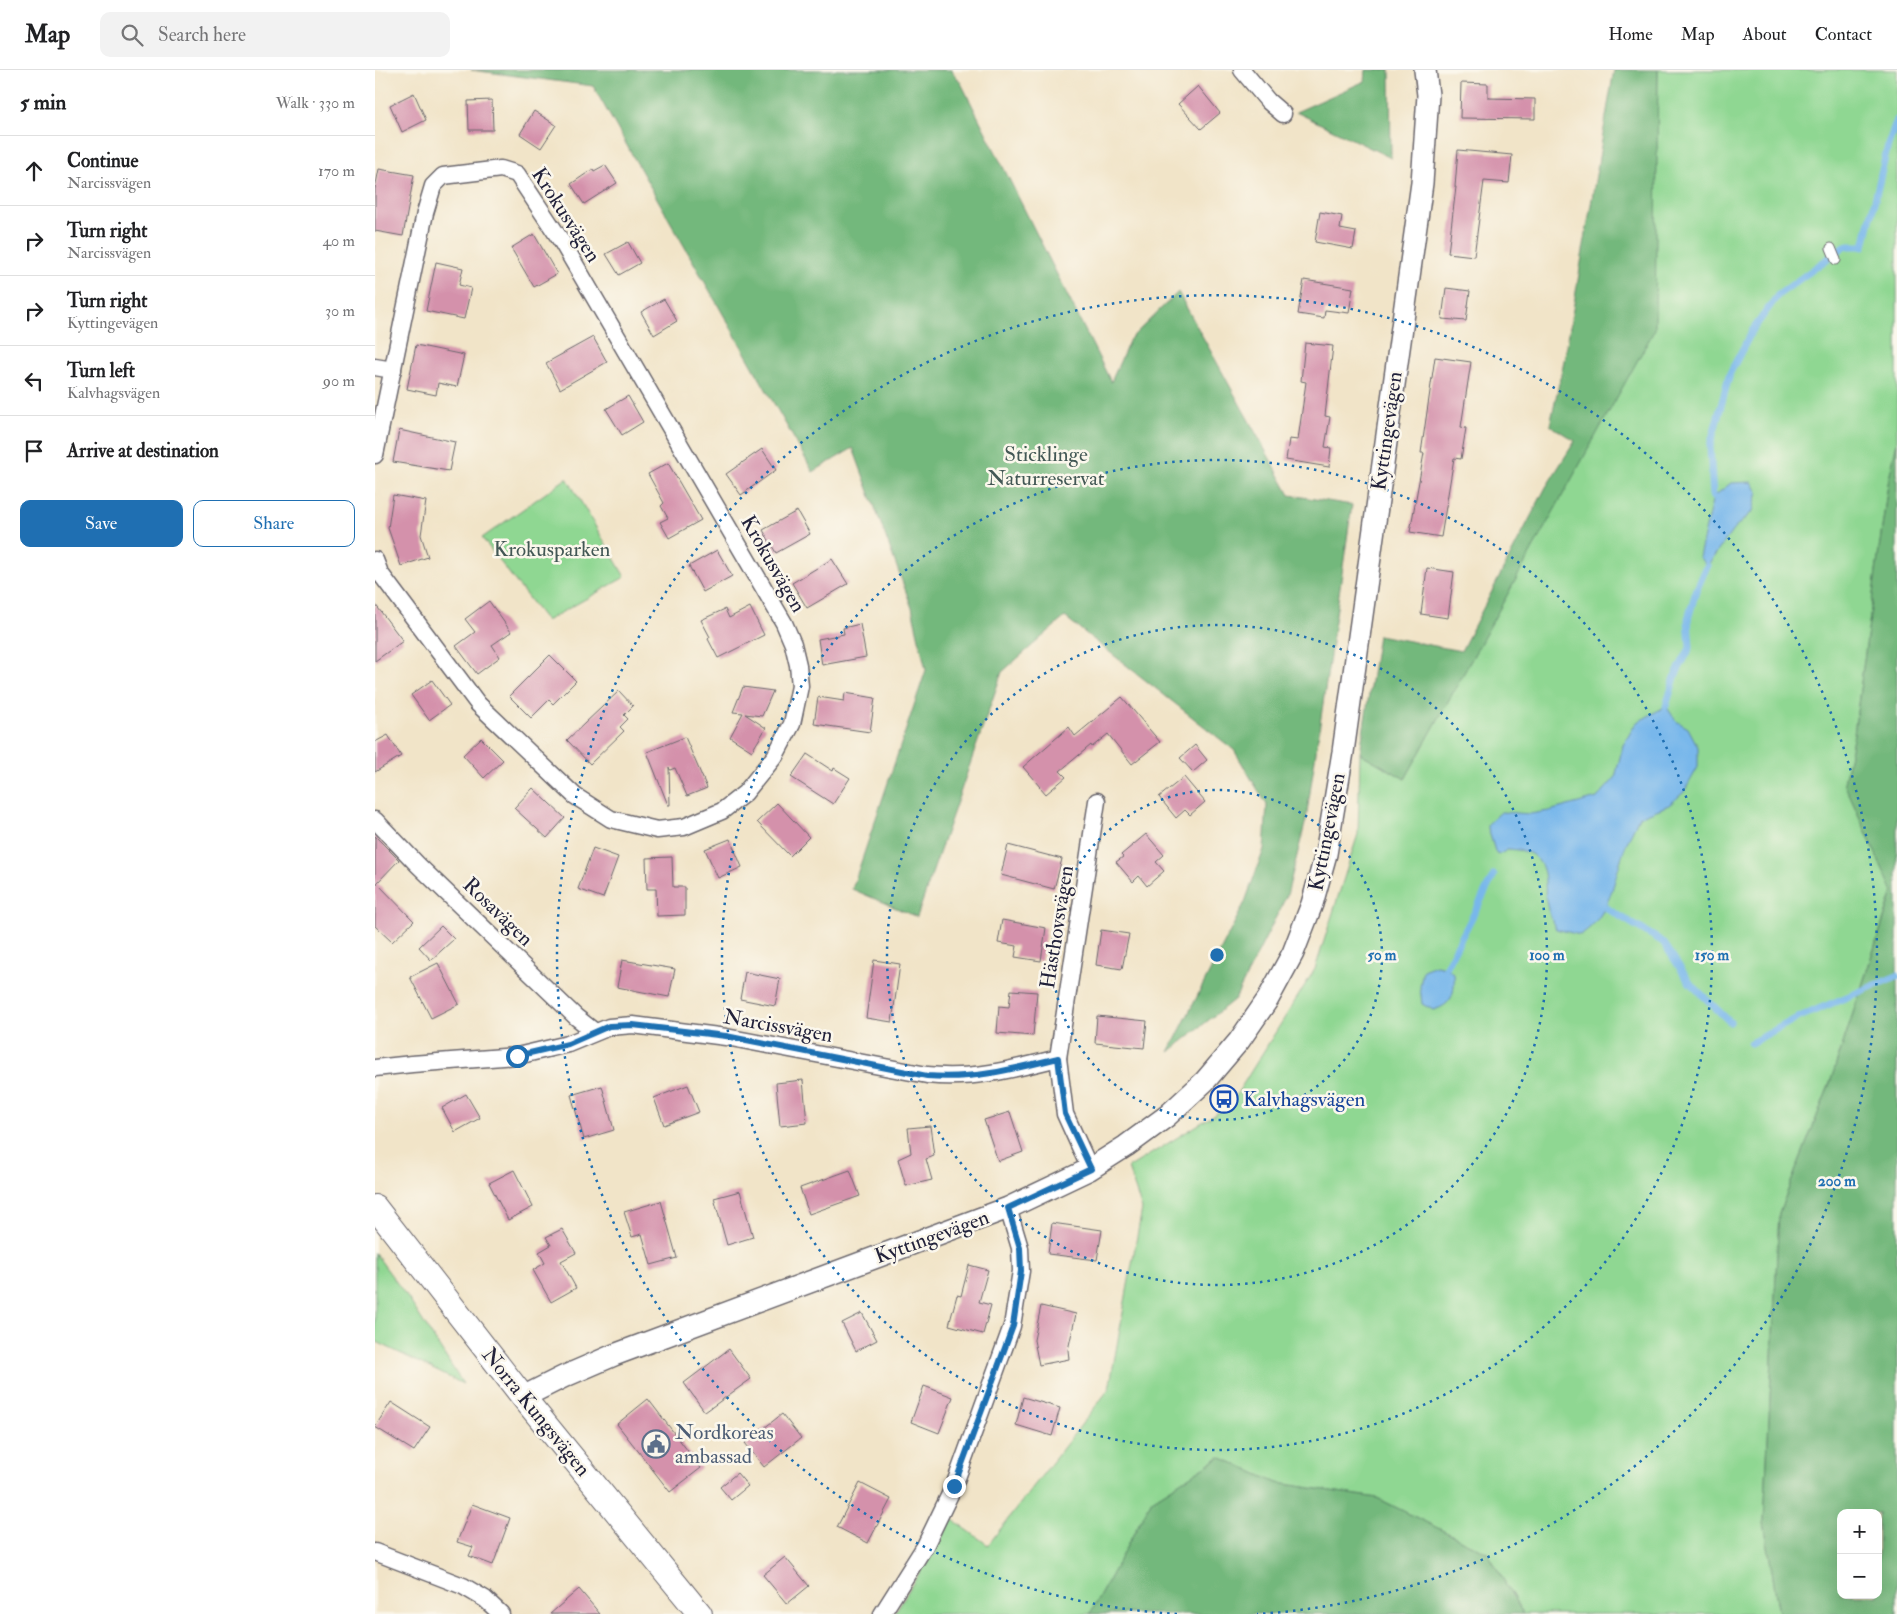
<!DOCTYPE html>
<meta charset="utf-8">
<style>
body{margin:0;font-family:"IM FELL Double Pica",serif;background:#f2f2f2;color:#202124}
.controls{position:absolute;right:15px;bottom:15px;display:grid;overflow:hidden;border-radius:10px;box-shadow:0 5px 20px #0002}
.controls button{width:45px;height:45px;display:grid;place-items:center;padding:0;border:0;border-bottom:1px solid #e0e0e0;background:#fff;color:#202124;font:25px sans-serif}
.stop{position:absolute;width:15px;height:15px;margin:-11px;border:4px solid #1f6fb2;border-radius:50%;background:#fff}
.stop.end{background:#1f6fb2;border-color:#fff;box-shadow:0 1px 5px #0008}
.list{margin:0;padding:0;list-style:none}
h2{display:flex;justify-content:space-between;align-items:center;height:65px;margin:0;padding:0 20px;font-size:21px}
h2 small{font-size:16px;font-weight:400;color:#757577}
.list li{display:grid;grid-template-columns:32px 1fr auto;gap:15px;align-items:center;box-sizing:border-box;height:70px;padding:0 20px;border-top:1px solid #e0e0e0}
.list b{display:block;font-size:19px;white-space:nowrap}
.list p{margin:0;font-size:16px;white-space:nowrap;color:#757577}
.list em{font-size:16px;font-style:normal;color:#757577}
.actions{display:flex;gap:10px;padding:15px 20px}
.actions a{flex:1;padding:11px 0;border:1px solid #1f6fb2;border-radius:10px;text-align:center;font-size:18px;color:#1f6fb2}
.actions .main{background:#1f6fb2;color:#fff}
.icon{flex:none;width:28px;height:28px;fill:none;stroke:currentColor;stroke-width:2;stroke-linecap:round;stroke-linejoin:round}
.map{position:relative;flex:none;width:1522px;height:1544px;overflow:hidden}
header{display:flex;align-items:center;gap:30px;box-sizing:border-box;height:70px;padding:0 25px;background:#fff;border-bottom:1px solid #e0e0e0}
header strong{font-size:24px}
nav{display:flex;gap:28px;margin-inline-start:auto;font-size:18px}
.search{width:350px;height:45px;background:#f2f2f2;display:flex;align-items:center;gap:12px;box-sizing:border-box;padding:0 18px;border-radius:10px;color:#757577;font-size:19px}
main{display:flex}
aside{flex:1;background:#fff}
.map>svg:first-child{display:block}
.green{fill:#8fd792;stroke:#587c66}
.forest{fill:#73b87c;stroke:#4a6d5c;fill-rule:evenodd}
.water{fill:#78b7eb;stroke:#4d6c93}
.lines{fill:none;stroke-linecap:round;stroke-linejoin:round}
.stream{stroke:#78b7eb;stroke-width:7}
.building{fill:#d491ab}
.service-casing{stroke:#6a666c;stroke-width:11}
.minor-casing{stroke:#6a666c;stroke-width:19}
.tertiary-casing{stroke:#6a666c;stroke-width:24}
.secondary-casing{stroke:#6a666c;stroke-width:26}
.service{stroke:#fff;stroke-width:9}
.minor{stroke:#fff;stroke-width:16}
.tertiary{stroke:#fff;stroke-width:21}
.secondary{stroke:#fff;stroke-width:24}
.route{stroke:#1f6fb2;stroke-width:6}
.ring{fill:none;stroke:#1f6fb2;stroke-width:2.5;stroke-dasharray:2.5 5}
.labels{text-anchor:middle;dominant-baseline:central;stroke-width:5;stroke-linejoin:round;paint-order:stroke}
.street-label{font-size:21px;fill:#22223b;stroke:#fbf7ec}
.park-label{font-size:21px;fill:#435855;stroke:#fbf7ec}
.transit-label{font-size:21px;fill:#164399;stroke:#fbf7ec;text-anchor:start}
.service-label{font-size:21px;fill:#4e5e75;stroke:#fbf7ec;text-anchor:start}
.centre{fill:#1f6fb2;stroke:#fbf7ec;stroke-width:2.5}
.ring-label{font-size:15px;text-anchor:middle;font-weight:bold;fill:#1f6fb2;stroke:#fbf7ec;stroke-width:5;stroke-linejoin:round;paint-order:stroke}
</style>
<header>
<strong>Map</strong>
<div class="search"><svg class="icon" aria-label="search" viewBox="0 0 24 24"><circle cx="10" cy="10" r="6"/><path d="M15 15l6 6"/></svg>Search here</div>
<nav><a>Home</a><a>Map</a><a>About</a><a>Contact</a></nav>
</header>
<main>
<aside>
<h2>5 min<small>Walk · 330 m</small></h2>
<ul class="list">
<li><svg class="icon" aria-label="ahead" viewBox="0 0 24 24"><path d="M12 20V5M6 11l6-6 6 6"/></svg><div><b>Continue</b><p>Narcissvägen</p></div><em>170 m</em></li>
<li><svg class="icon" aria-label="right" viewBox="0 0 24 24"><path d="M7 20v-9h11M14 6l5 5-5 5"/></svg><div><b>Turn right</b><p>Narcissvägen</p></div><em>40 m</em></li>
<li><svg class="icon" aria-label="right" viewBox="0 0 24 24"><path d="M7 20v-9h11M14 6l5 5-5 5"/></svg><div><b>Turn right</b><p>Kyttingevägen</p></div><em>30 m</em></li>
<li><svg class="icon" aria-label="left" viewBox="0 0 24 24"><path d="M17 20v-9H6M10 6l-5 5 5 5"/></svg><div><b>Turn left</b><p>Kalvhagsvägen</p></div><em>90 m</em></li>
<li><svg class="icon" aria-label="arrive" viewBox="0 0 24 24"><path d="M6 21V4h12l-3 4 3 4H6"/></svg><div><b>Arrive at destination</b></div></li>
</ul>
<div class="actions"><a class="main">Save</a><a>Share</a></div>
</aside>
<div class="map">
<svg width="1522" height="1544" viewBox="0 0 1522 1544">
<rect width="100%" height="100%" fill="#fbf7ec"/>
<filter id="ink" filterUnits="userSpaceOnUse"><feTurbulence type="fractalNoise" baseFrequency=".02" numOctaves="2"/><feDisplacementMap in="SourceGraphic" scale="10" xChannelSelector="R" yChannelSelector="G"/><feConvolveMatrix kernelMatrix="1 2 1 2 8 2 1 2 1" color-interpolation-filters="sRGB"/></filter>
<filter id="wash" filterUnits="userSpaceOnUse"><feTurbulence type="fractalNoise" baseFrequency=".0096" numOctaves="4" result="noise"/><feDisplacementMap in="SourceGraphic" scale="20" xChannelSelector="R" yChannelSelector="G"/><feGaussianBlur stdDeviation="1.12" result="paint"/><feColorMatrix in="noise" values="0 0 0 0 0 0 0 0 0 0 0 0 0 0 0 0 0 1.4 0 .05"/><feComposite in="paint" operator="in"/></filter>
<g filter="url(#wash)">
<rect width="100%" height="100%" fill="#f1e4c8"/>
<g class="green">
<path d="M 1283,0 L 1522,0 L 1522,374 L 1513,414 L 1479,664 L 1469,713 L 1518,821 L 1455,1013 L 1404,1143 L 1389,1452 L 1404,1544 L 1148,1544 L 1113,1483 L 1002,1428 L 902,1413 L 845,1387 L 777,1430 L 715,1544 L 519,1544 L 577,1449 L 613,1475 L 734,1319 L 767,1139 L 753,1098 L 855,1035 L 940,899 L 983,764 L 985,683 L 1030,709 L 1279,259 Z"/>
<path d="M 192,408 L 250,507 L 171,551 L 107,468 Z"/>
<path d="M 0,1183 L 33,1228 L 88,1314 L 0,1271 Z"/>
</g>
<g class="forest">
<path d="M 96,0 L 576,0 L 586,13 L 736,312 L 755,269 L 803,222 L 915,425 L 977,435 L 931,750 L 912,825 L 860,929 L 794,982 L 870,832 L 889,779 L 892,735 L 859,680 L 690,547 L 627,602 L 542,847 L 477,819 L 551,600 L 537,538 L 478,378 L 438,402 L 218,16 Z"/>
<path d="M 991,0 L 1015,0 L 1016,88 L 921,42 L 990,11 Z"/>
<path d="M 1239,0 L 1283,0 L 1280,259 L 1030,709 L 985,683 L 1003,565 L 1086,581 L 1171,417 L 1200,371 L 1175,355 L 1190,286 Z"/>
<path d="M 1522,371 L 1522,1544 L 1404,1544 L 1389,1452 L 1404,1143 L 1455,1013 L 1518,822 L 1469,713 L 1479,664 L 1513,414 ZM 1466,1443 L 1503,1443 L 1503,1525 L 1466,1525 Z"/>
<path d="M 845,1387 L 902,1413 L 1002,1428 L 1113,1483 L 1148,1544 L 715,1544 L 777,1430 Z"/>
</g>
<g class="water">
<path d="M 1377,412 L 1383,422 L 1378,441 L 1358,460 L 1332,496 L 1324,487 L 1338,427 L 1356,413 Z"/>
<path d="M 1291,636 L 1301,651 L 1313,658 L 1323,677 L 1323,697 L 1309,722 L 1294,735 L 1264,747 C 1259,758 1253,769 1249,780 C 1238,811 1236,846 1205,865 L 1181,859 C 1176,850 1172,839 1171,829 C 1169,814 1173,799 1160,787 C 1154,781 1143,780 1134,779 L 1123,785 L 1120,781 L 1112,755 L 1126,742 L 1155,744 L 1174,741 L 1222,728 L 1240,708 L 1248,675 L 1261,653 Z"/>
<path d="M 1061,895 L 1071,897 L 1079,904 C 1080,922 1078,935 1058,940 L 1047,934 L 1045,916 L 1048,900 Z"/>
</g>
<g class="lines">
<g class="stream">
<path d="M 1338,427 L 1335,376 L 1355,303 L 1377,261 L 1403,225 L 1470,176 L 1489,176 L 1513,75 L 1522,50"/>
<path d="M 1291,636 L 1301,604 L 1315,578 L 1313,549 L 1321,521 L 1332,496"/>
<path d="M 1231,838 L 1288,872 L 1315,913 L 1355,952"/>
<path d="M 1071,897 L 1119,805"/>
<path d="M 1376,973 L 1422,948 L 1522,906"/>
</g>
</g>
<g id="blocks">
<g class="building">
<path d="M 1086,13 L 1113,14 L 1113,28 L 1160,29 L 1160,49 L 1085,48 Z"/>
<path d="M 823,16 L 845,43 L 826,59 L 803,34 Z"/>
<path d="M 39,23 L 51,50 L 27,62 L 15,35 Z"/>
<path d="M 117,30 L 118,60 L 94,60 L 93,31 Z"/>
<path d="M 159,41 L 181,55 L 166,78 L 145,64 Z"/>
<path d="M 1083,80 L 1137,85 L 1134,113 L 1109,111 L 1099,186 L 1073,183 L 1081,117 L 1080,117 Z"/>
<path d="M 230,95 L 242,113 L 209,134 L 196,114 L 218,99 L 219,101 Z"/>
<path d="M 4,99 L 39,105 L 28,166 L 0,161 L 0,119 Z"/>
<path d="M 945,142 L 967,146 L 965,159 L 981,162 L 978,179 L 940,172 Z"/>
<path d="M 159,164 L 182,204 L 159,217 L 136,178 Z"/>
<path d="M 253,172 L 265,193 L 244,205 L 231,184 Z"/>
<path d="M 61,192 L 88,198 L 84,215 L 96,218 L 89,249 L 51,241 Z"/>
<path d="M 929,210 L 978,218 L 974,243 L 950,240 L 949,248 L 923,244 Z"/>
<path d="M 1071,218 L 1095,221 L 1091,251 L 1067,249 Z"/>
<path d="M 289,229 L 302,251 L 279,265 L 266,242 Z"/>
<path d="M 218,267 L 232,292 L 185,319 L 171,293 Z"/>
<path d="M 930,273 L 958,276 L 950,346 L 955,347 L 950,377 L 956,378 L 954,397 L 911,390 L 914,369 L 923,370 L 931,312 L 926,311 Z"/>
<path d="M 41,275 L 89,285 L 82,317 L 63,313 L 61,325 L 32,319 Z"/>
<path d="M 1060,287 L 1096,292 L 1086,357 L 1091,358 L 1086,389 L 1079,388 L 1066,467 L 1035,462 L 1049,383 L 1046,383 Z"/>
<path d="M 253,326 L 268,352 L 247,365 L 231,339 Z"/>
<path d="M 24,360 L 80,372 L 74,401 L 18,392 Z"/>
<path d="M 387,379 L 401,400 L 366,425 L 351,404 Z"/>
<path d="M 293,393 L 326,450 L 294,468 L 285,452 L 293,448 L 286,436 L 289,433 L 273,404 Z"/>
<path d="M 18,425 L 51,431 L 46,465 L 53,487 L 26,496 L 13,458 Z"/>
<path d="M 422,441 L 435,464 L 401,483 L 388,460 Z"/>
<path d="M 342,480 L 357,506 L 328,522 L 314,496 Z"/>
<path d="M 457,489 L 473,514 L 432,538 L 417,513 Z"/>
<path d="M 1052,498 L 1079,502 L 1073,548 L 1046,544 Z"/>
<path d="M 114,531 L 136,562 L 117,575 L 125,587 L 102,604 L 81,576 L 100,562 L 90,549 Z"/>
<path d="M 0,534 L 28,571 L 0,591 Z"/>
<path d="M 375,537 L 389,565 L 343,588 L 333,569 L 335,567 L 326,550 L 350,539 L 354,548 Z"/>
<path d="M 485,554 L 491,587 L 447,595 L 443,569 L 469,564 L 468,558 Z"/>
<path d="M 175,585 L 201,611 L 178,634 L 174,630 L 156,648 L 134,626 Z"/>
<path d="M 57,610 L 75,635 L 54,650 L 36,625 Z"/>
<path d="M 368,617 L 398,621 L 387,646 L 370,644 L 391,658 L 377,681 L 355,667 L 368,643 L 358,642 Z"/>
<path d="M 244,621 L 258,636 L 249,645 L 253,649 L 245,657 L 249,661 L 215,694 L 192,670 Z"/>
<path d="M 470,623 L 500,628 L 495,662 L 439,654 L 443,627 L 469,631 Z"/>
<path d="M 747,627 L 785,672 L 757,694 L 733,664 L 717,677 L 716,675 L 685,701 L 691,707 L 671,724 L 648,697 L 694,657 L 700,666 Z"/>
<path d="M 13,665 L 26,686 L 0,702 L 0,672 Z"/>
<path d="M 310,667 L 332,718 L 312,726 L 300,698 L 295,700 L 294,697 L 295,735 L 293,735 L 272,682 Z"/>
<path d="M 106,668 L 128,690 L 109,708 L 88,685 Z"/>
<path d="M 820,675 L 832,690 L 818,702 L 805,688 Z"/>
<path d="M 432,684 L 458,701 L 459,698 L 475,708 L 458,734 L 416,707 Z"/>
<path d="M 809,707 L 830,732 L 815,745 L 810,740 L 801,748 L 784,727 Z"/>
<path d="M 158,718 L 190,748 L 172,768 L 139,738 Z"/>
<path d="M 402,733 L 434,767 L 415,786 L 382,752 Z"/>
<path d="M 771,764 L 789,785 L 781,792 L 789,801 L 772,816 L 764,806 L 758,812 L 741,792 L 748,787 L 746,785 Z"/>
<path d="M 0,766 L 24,790 L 2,813 L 39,851 L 17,872 L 0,856 Z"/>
<path d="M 355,769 L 367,797 L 343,808 L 330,779 Z"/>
<path d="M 633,775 L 687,789 L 679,819 L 626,805 Z"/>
<path d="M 218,778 L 243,787 L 228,828 L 203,819 Z"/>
<path d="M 297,787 L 298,817 L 310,817 L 310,845 L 282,846 L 281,819 L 272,819 L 271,788 Z"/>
<path d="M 627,850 L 671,858 L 666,891 L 640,887 L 642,876 L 623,873 Z"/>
<path d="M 66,856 L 79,869 L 56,890 L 44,877 Z"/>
<path d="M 726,860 L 754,864 L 747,899 L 721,895 Z"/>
<path d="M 247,890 L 300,899 L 294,927 L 242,917 Z"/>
<path d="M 499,890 L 525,894 L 517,952 L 491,948 Z"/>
<path d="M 63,893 L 84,934 L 56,948 L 35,907 Z"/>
<path d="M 370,902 L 405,909 L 400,936 L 365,929 Z"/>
<path d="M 636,920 L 662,922 L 658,966 L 622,963 L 624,936 L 634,937 Z"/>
<path d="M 722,946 L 772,951 L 769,978 L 720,973 Z"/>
<path d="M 428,1010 L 432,1053 L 405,1056 L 401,1013 Z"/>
<path d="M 313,1015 L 324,1042 L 289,1055 L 279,1028 Z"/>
<path d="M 227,1016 L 239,1060 L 209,1069 L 196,1025 Z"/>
<path d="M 91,1024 L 105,1048 L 80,1062 L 67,1038 Z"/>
<path d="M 635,1042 L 648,1082 L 623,1091 L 609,1050 Z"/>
<path d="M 555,1056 L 559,1086 L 551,1089 L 557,1110 L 531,1116 L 523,1089 L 536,1083 L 533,1058 Z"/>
<path d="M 139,1100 L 158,1137 L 133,1150 L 114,1113 Z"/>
<path d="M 475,1100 L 485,1126 L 434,1144 L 425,1118 Z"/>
<path d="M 365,1121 L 378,1167 L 352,1175 L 339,1128 Z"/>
<path d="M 286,1131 L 302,1188 L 276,1195 L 267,1164 L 257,1167 L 249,1142 Z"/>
<path d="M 677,1153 L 727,1160 L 722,1190 L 673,1184 Z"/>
<path d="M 187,1159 L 201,1183 L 186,1191 L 201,1218 L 176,1232 L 158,1200 L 170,1193 L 164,1182 L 176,1175 L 171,1167 Z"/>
<path d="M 594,1195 L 613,1200 L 604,1232 L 616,1235 L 608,1264 L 574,1255 L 582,1225 L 586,1226 Z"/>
<path d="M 666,1236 L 701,1244 L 693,1280 L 694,1289 L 664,1295 L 659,1270 Z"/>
<path d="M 487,1243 L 502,1270 L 481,1281 L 467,1253 Z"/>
<path d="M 354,1279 L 376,1309 L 330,1342 L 309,1313 Z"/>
<path d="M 549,1316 L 578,1327 L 564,1363 L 536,1352 Z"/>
<path d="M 648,1327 L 685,1338 L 677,1366 L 641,1355 Z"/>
<path d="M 273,1329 L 326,1398 L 295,1422 L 242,1354 Z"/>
<path d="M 16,1332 L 55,1357 L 39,1381 L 0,1357 Z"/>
<path d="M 407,1344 L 426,1368 L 389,1397 L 370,1373 Z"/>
<path d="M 362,1403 L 373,1416 L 356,1430 L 345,1417 Z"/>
<path d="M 485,1413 L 516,1429 L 493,1473 L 462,1457 Z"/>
<path d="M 97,1434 L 135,1448 L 118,1495 L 94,1486 L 98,1477 L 82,1472 Z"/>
<path d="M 410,1487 L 434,1516 L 412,1534 L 388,1505 Z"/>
<path d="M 204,1519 L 225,1544 L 175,1544 Z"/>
</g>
</g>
</g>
<g filter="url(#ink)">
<use href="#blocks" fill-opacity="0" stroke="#6a666c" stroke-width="1"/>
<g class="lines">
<g class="service-casing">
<path id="service" d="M 1456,178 L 1461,190"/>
</g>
<g class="minor-casing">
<g id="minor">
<path d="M 867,0 L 893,31 L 908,44"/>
<path d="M 0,297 L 18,300"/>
<path d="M 0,385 L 50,143 L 58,116 L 68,106 L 126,99 L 142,104 L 187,172 L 409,553 L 418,574 L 423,595 L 425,616 L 417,654 L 400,686 L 370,723 L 347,741 L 309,757 L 282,760 L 236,749 L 200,726 L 103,634 L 5,503 L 0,490"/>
<path d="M 0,750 L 43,795 L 201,947 L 220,962"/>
<path d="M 683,988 L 722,731"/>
<path d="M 0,998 L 37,994 L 142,986 L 193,974 L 234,957 L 258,955 L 351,967 L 552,1005 C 597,1010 639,999 683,988 L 690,1044 L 715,1099"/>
<path d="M 0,1482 L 88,1516 L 110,1529 L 126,1544"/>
<path d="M 507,1544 L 550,1476 L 579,1416 L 637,1256 L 646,1201 L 645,1178 L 633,1138"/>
</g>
</g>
<g class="tertiary-casing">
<path id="tertiary" d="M 148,1327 L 188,1307 L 239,1285 L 633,1138 L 715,1099 L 751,1076 L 792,1046 L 830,1011 L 864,971 L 893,929 L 918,883 L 937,834 L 951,784 L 968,682 L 1047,113 L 1053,25 L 1050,0"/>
</g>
<g class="secondary-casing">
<path id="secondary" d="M 0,1137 L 148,1327 L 325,1544"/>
</g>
<use href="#service" class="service"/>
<use href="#minor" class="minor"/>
<use href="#tertiary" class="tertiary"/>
<use href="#secondary" class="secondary"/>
</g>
</g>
<g class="lines" filter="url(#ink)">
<path class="route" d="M 142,986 L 193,974 L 234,956 L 258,955 L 351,966 L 552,1006 C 597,1010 639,999 683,988 L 690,1044 L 716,1099 L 633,1138 L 645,1178 L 646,1201 L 638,1256 L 579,1416"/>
</g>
<g class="ring">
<circle cx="842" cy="885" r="165"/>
<circle cx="842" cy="885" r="330"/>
<circle cx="842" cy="885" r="495"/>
<path d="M802 1544A660 660 0 1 1 882 1544"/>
</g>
<defs>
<g id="bus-ring" transform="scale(1.4375)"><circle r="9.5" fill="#fbf7ec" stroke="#1a4fb4" stroke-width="1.5"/><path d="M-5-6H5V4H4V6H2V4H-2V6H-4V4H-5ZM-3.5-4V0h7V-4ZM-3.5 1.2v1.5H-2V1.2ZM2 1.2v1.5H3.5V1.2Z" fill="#1a4fb4"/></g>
<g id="civic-ring" transform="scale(1.4375)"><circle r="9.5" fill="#fbf7ec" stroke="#5c6f8a" stroke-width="1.5"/><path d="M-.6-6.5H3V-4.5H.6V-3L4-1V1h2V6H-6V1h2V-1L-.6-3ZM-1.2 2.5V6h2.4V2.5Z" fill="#5c6f8a"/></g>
</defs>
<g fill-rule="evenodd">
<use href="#bus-ring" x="849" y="1029"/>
<use href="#civic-ring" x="281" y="1374"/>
</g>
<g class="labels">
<g class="street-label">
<text transform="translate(191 145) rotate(57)">Krokusvägen</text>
<text transform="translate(1012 361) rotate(-82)">Kyttingevägen</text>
<text transform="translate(398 494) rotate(60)">Krokusvägen</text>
<text transform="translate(952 762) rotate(-79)">Kyttingevägen</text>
<text transform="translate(123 842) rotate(44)">Rosavägen</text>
<text transform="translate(682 857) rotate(-81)">Hästhovsvägen</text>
<text transform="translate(403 956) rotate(10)">Narcissvägen</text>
<text transform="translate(557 1167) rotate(-20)">Kyttingevägen</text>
<text transform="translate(161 1342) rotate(51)">Norra Kungsvägen</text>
</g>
<g class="park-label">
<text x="671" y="384">Sticklinge<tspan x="671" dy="24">Naturreservat</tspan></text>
<text x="177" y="479">Krokusparken</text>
</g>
<g class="transit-label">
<text x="868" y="1029">Kalvhagsvägen</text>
</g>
<g class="service-label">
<text x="300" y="1362">Nordkoreas<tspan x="300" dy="24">ambassad</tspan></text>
</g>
</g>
<circle cx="842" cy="885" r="8" class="centre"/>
<g class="ring-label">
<text x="1007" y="890">50 m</text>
<text x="1172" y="890">100 m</text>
<text x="1337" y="890">150 m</text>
<text x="1462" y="1116">200 m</text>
</g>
</svg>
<div class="controls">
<button>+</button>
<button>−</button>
</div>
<div class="stop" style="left:142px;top:986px"></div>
<div class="stop end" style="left:579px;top:1416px"></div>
</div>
</main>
